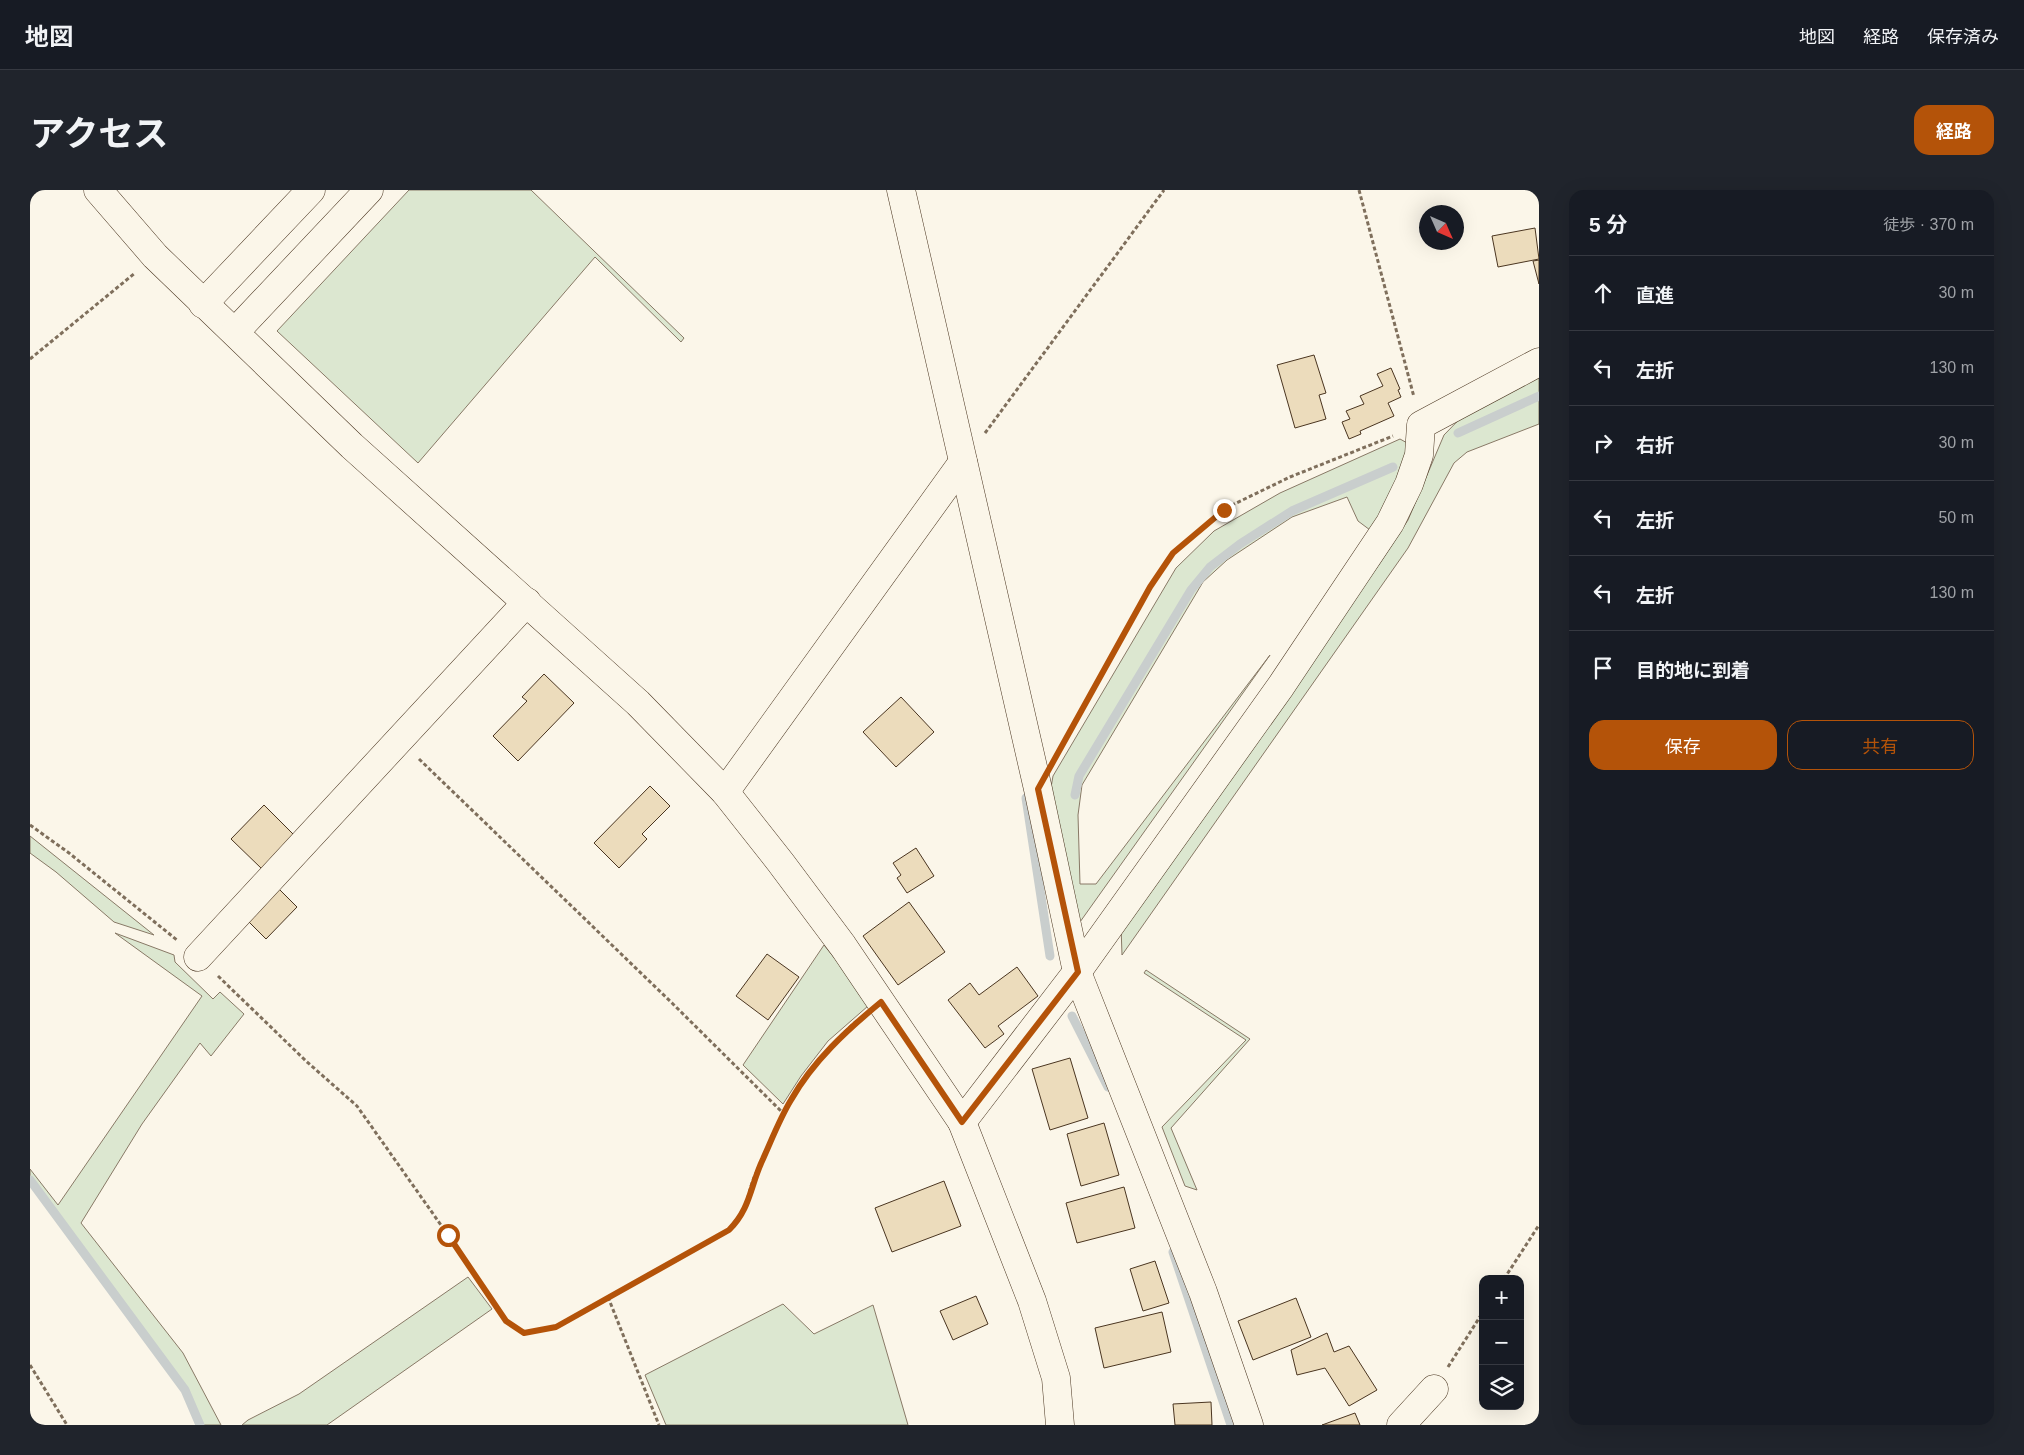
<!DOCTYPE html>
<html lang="ja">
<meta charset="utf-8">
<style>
body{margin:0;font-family:Arial,"Noto Sans JP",sans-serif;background:#20242c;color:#f1f3f6}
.controls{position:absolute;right:15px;bottom:15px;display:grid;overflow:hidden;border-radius:10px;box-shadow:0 5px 20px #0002}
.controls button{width:45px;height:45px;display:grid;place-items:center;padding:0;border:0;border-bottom:1px solid #363941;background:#171b24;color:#f1f3f6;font:25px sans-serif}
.compass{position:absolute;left:1389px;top:15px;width:45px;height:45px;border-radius:50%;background:#171b24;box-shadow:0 5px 20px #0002;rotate:135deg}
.stop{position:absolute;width:15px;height:15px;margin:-11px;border:4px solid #b45309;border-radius:50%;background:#fff}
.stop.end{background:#b45309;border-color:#fff;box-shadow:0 1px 5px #0008}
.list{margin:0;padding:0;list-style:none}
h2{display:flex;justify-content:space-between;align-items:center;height:65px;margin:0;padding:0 20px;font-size:21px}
h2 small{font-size:16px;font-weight:400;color:#9ea1a6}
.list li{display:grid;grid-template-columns:32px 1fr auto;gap:15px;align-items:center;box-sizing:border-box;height:75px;padding:0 20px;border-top:1px solid #363941}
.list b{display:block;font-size:19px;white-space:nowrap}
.list em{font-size:16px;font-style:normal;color:#9ea1a6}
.actions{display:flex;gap:10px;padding:15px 20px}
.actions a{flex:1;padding:11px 0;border:1px solid #b45309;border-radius:15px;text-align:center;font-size:18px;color:#b45309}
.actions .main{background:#b45309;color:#fff}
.icon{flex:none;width:28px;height:28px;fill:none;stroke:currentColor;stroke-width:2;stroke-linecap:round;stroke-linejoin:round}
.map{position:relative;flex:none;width:1509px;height:1235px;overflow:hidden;border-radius:15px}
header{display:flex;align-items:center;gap:30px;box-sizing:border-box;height:70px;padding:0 25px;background:#171b24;border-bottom:1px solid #363941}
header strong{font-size:24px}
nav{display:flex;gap:28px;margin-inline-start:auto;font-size:18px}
.intro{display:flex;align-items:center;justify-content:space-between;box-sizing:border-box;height:120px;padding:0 30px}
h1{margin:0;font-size:35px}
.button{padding:12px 22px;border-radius:15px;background:#b45309;color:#fff;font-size:18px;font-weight:700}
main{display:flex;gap:30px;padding:0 30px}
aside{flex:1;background:#171b24;border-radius:15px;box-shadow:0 5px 20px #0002}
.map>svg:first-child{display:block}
.green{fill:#dce7d0;stroke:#887966}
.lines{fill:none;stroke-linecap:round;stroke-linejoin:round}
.stream{stroke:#c9cecd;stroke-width:9}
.building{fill:#ecdcbc;stroke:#4a3520}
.minor-casing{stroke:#4a3520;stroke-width:29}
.path{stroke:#7f6f5c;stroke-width:3;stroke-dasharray:4 2.5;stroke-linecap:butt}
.minor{stroke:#fbf6e9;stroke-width:28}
.route{stroke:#b45309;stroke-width:6}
</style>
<header>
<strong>地図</strong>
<nav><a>地図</a><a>経路</a><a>保存済み</a></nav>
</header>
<div class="intro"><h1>アクセス</h1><a class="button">経路</a></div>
<main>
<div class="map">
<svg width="1509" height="1235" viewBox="0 0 1509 1235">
<rect width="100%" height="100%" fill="#fbf6e9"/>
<g class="green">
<path d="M 379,0 L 501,0 L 654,148 L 651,152 L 565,67 L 388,273 L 247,141 Z"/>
<path d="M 1509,181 L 1509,234 L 1437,262 L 1424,273 L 1378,358 L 1092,765 L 1091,736 L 1350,373 L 1378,330 L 1414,245 L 1448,210 Z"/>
<path d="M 1370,249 L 1379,254 L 1373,285 L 1340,340 L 1328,331 L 1317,307 L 1262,327 L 1197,370 L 1173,392 L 1052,595 L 1048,625 L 1050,694 L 1066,694 L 1240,465 L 1050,732 L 1019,609 L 1023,586 L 1146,378 L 1184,341 L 1250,303 Z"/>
<path d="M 0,646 L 124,745 L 84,732 L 26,682 L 0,663 Z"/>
<path d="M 85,743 L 144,765 L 145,772 L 183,809 L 190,802 L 214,824 L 181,866 L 170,853 L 112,934 L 51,1033 L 153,1163 L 191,1235 L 170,1235 L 155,1200 L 0,990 L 0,979 L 28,1015 L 172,806 Z"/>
<path d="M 794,755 L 821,789 L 838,816 L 798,851 L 771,886 L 753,914 L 713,875 Z"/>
<path d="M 1116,780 L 1220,849 L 1141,938 L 1167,1000 L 1155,996 L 1132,937 L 1216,850 L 1114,783 Z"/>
<path d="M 438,1087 L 462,1119 L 297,1235 L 212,1235 L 218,1230 L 269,1204 Z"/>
<path d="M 753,1114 L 784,1144 L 843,1115 L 878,1235 L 636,1235 L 615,1185 Z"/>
</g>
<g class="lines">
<g class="stream">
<path d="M 1428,243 L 1509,206"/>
<path d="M 1045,605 L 1049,586 L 1161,400 L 1180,377 L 1210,354 L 1262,321 L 1363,277"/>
<path d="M 996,608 L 1020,766"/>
<path d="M 1042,826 L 1078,897"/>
<path d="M 0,990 L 155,1200 L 170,1235"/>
<path d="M 1143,1062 L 1201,1235"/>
</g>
</g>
<g class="building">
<path d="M 1505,38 L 1509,69 L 1468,77 L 1462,46 Z"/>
<path d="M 1509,70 L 1509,94 L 1503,71 Z"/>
<path d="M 1284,165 L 1296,203 L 1289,205 L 1296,229 L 1265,238 L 1247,175 Z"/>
<path d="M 1361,178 L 1370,199 L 1368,200 L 1371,207 L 1358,213 L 1364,226 L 1330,241 L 1331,244 L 1319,249 L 1312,232 L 1320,229 L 1316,221 L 1334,214 L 1330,206 L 1353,196 L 1347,184 Z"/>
<path d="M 514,484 L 544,513 L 488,571 L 463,546 L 497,511 L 492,507 Z"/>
<path d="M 871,507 L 904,542 L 866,577 L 833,542 Z"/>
<path d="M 620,596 L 640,616 L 612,644 L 617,649 L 589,678 L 564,653 Z"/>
<path d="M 234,615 L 265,646 L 232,679 L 201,649 Z"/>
<path d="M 886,658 L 904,686 L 877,703 L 867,688 L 871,685 L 863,673 Z"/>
<path d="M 247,697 L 267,717 L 236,749 L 216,729 Z"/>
<path d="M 879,712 L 915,762 L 868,795 L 833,746 Z"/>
<path d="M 737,764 L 769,787 L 738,830 L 706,806 Z"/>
<path d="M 987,777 L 1008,806 L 968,836 L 974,844 L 955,858 L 918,810 L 940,793 L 949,805 Z"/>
<path d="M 1040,868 L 1058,928 L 1020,940 L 1002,879 Z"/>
<path d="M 1074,933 L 1089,985 L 1051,996 L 1037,944 Z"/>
<path d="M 914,991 L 931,1036 L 862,1062 L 845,1018 Z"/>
<path d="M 1094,997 L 1105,1038 L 1047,1053 L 1036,1013 Z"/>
<path d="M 1125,1071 L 1139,1113 L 1113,1121 L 1100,1079 Z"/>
<path d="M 946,1106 L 958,1134 L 923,1150 L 910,1121 Z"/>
<path d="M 1266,1108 L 1281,1147 L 1223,1170 L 1208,1131 Z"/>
<path d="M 1132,1122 L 1141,1162 L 1074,1178 L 1065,1138 Z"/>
<path d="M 1297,1143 L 1304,1162 L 1319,1156 L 1347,1200 L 1319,1216 L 1295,1178 L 1267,1185 L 1261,1160 Z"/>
<path d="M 1181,1212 L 1182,1235 L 1145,1235 L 1143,1214 Z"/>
<path d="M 1325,1223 L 1330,1235 L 1292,1235 Z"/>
</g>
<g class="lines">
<g class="minor-casing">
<g id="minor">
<path d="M 68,0 L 125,66 L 322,256 L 608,513 L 695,602 L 751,673 L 813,756 L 932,932 L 1002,1111 L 1026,1188 L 1030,1235"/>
<path d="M 871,0 L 1008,599 L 1047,782 L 1173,1102 L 1219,1235"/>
<path d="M 173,114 L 281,0"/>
<path d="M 205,142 L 339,0"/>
<path d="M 695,602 L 933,272"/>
<path d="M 168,767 L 497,412"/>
<path d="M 932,932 L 1047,782 L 1251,496 L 1360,333 L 1379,294 L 1389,265 L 1391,235 L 1509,172"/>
<path d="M 1371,1235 L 1404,1199"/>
</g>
</g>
<g class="path">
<path d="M 1329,0 L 1384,207"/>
<path d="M 0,169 L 105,83"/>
<path d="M 955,243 L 1134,0"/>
<path d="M 1028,562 L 1120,397 L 1143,363 L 1194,319 L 1260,287 L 1363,246"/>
<path d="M 389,569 L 642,813 L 754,924"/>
<path d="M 0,635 L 39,663 L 147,750"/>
<path d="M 188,786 L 276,871 L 327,916 L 418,1045 L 476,1131 L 495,1143 L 526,1137 L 699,1040 C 721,1017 715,1007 726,983 C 737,959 747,933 760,910 C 776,884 806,848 829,829"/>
<path d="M 1474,1089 L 1509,1035"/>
<path d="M 578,1107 L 629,1235"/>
<path d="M 0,1175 L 37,1235"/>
<path d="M 1418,1177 L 1453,1122"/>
</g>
<use href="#minor" class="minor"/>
</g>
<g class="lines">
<path class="route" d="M 418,1045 L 476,1131 L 494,1143 L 526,1137 L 699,1040 C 721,1018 720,996 733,969 C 742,949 750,928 761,910 C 783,871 817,840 851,812 L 932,932 L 1048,782 L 1008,599 L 1120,397 L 1143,363 L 1194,320"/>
</g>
</svg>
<div class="controls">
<button>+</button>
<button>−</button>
<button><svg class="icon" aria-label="layers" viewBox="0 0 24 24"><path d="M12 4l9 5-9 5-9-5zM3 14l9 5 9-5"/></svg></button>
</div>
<svg class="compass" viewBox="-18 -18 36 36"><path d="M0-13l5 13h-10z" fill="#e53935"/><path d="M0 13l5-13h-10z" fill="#9ea1a6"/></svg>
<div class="stop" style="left:418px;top:1045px"></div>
<div class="stop end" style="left:1194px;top:320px"></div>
</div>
<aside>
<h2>5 分<small>徒歩 · 370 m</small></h2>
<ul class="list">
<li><svg class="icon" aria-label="ahead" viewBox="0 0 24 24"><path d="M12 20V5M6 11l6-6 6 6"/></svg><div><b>直進</b></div><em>30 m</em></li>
<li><svg class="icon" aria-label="left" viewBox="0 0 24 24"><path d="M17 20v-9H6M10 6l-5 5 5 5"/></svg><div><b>左折</b></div><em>130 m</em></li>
<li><svg class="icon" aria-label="right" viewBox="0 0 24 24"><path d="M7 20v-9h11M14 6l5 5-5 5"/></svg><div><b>右折</b></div><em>30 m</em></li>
<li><svg class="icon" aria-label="left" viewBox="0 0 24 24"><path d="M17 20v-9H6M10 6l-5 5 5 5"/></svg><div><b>左折</b></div><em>50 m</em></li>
<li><svg class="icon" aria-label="left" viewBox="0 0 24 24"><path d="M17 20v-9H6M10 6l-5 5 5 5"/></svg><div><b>左折</b></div><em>130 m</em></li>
<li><svg class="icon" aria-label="arrive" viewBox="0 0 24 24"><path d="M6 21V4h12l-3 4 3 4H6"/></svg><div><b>目的地に到着</b></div></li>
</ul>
<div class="actions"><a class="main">保存</a><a>共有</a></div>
</aside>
</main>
